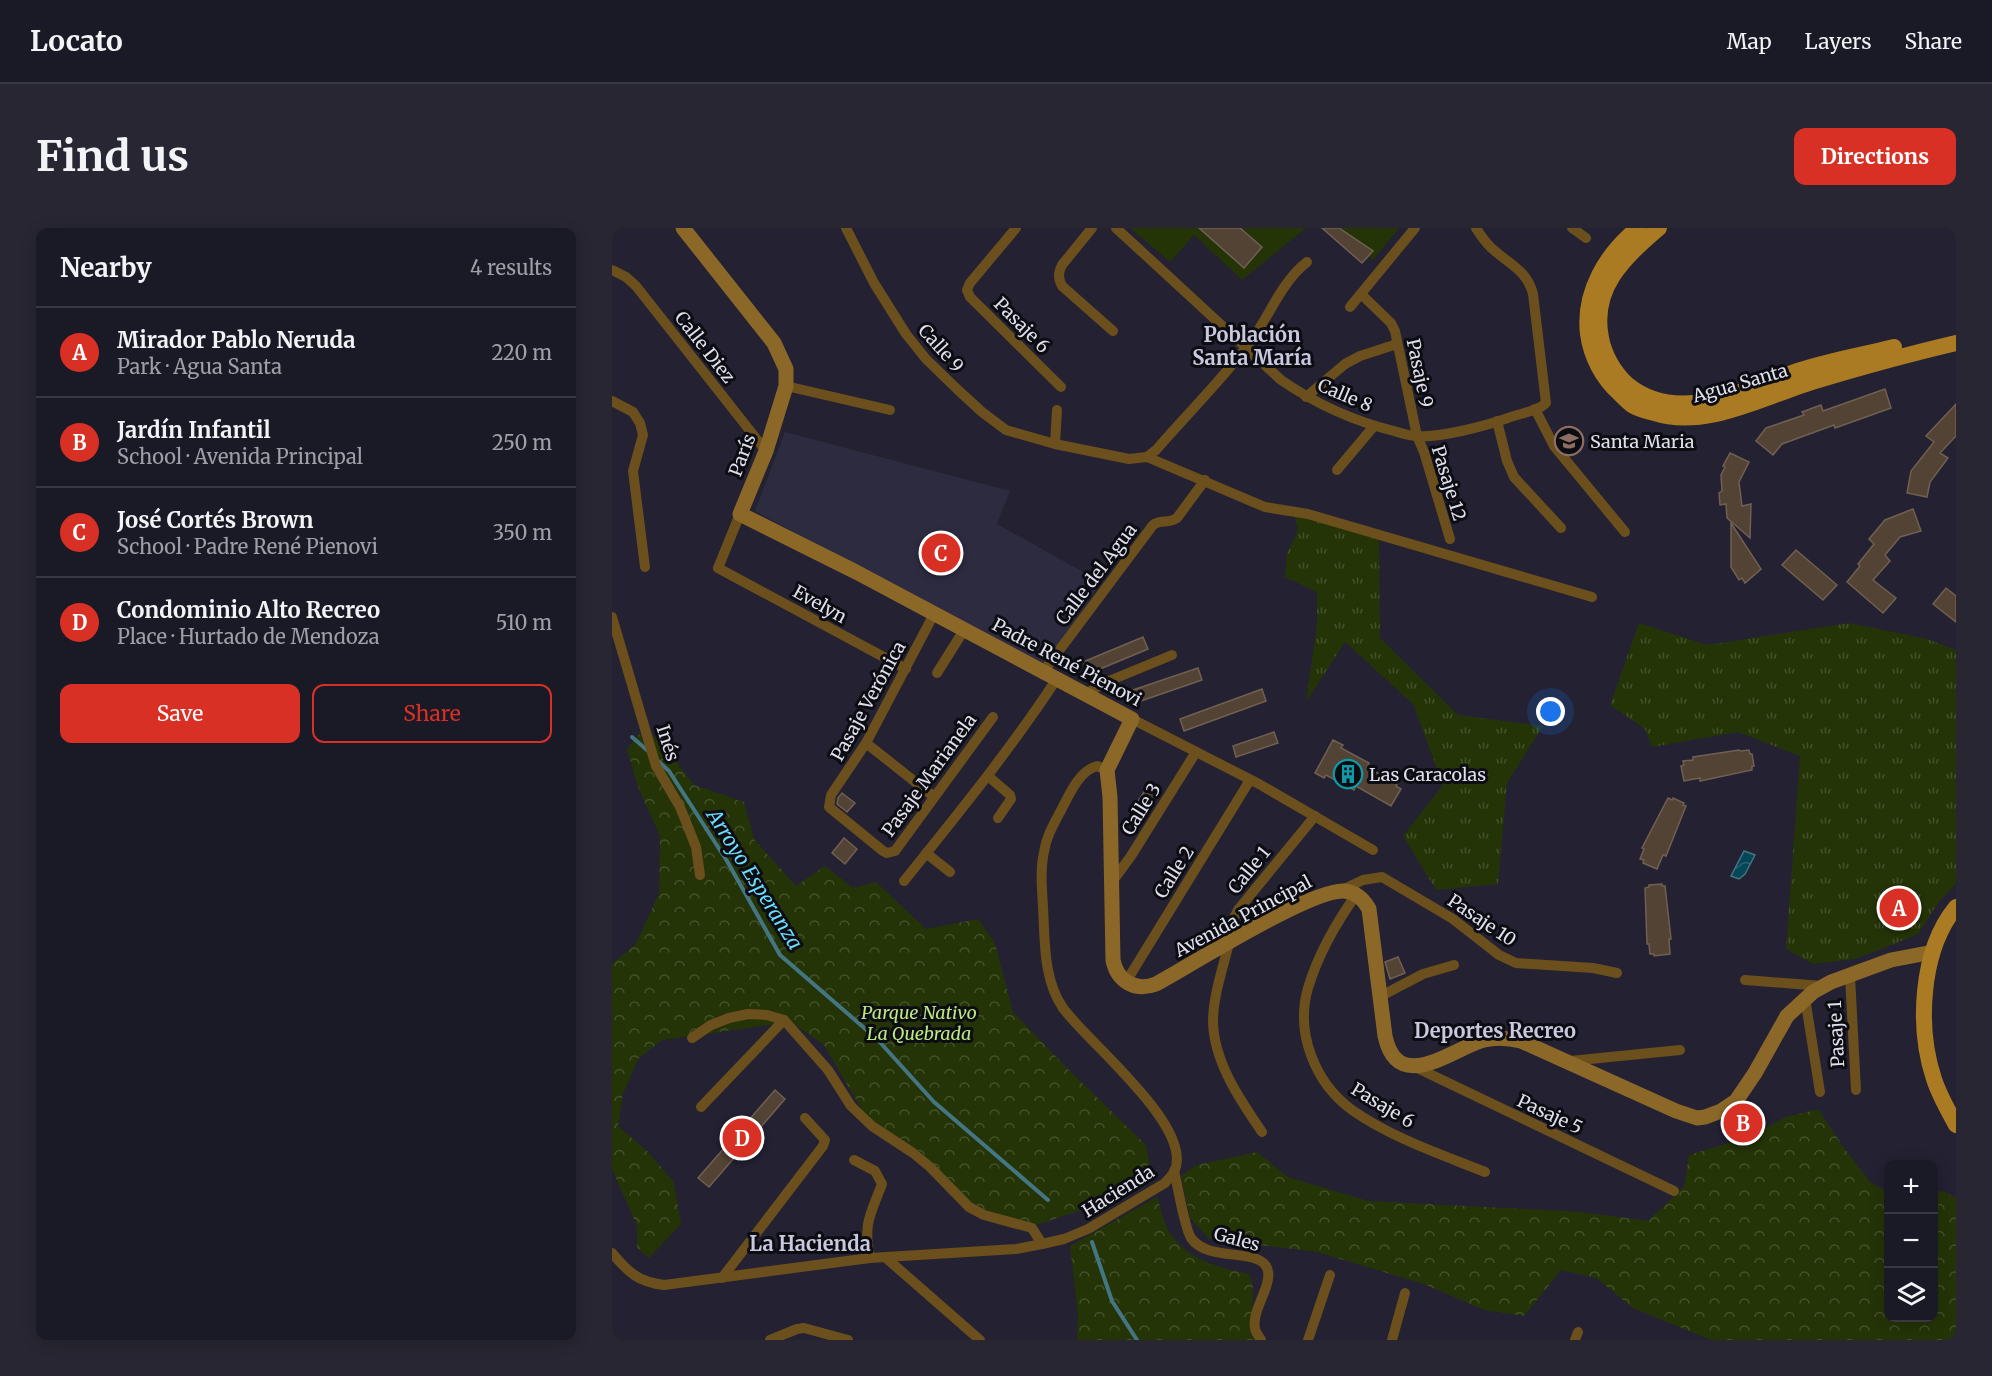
<!DOCTYPE html>
<meta charset="utf-8">
<style>
body{margin:0;font-family:Merriweather,serif;background:#272632;color:#f1f3f6}
.controls{position:absolute;right:18px;bottom:18px;display:grid;overflow:hidden;border-radius:12px;box-shadow:0 3px 15px #0003}
.controls button{width:54px;height:54px;display:grid;place-items:center;padding:0;border:0;border-bottom:2px solid #383843;background:#1a1926;color:#f1f3f6;font:30px sans-serif}
.you{position:absolute;left:939px;top:484px;width:21px;height:21px;margin:-15px;border:4px solid #fff;border-radius:50%;background:#1a73e8;box-shadow:0 0 0 9px #1a73e833}
.badge{display:grid;place-items:center;width:39px;height:39px;border-radius:50%;background:#d93025;color:#fff;font-size:20px;font-weight:700}
.pin{position:absolute;translate:-50% -50%;border:3px solid #fff;box-shadow:0 2px 6px #0006}
.list{margin:0;padding:0;list-style:none}
h2{display:flex;justify-content:space-between;align-items:center;height:78px;margin:0;padding:0 24px;font-size:26px}
h2 small{font-size:20px;font-weight:400;color:#9fa0a7}
.list li{display:grid;grid-template-columns:39px 1fr auto;gap:18px;align-items:center;box-sizing:border-box;height:90px;padding:0 24px;border-top:2px solid #383843}
.list b{display:block;font-size:22px;white-space:nowrap}
.list p{margin:0;font-size:20px;white-space:nowrap;color:#9fa0a7}
.list em{font-size:20px;font-style:normal;color:#9fa0a7}
.actions{display:flex;gap:12px;padding:18px 24px}
.actions a{flex:1;padding:14px 0;border:2px solid #d93025;border-radius:12px;text-align:center;font-size:21px;color:#d93025}
.actions .main{background:#d93025;color:#fff}
.icon{flex:none;width:33px;height:33px;fill:none;stroke:currentColor;stroke-width:2;stroke-linecap:round;stroke-linejoin:round}
.map{position:relative;flex:none;width:1344px;height:1112px;overflow:hidden;border-radius:12px}
header{display:flex;align-items:center;gap:36px;box-sizing:border-box;height:84px;padding:0 30px;background:#1a1926;border-bottom:2px solid #383843}
header strong{font-size:28px}
nav{display:flex;gap:33px;margin-inline-start:auto;font-size:21px}
.intro{display:flex;align-items:center;justify-content:space-between;box-sizing:border-box;height:144px;padding:0 36px}
h1{margin:0;font-size:42px}
.button{padding:15px 27px;border-radius:12px;background:#d93025;color:#fff;font-size:21px;font-weight:700}
main{display:flex;gap:36px;padding:0 36px}
aside{flex:1;background:#1a1926;border-radius:12px;box-shadow:0 3px 15px #0003}
.map>svg:first-child{display:block}
.built{fill:#2d2b40}
.grass{fill:url(#grass-tufts)}
.forest{fill:url(#forest-crowns)}
.pitch{fill:#243407}
.water{fill:url(#water-waves);stroke:#447583;stroke-width:1.5}
.lines{fill:none;stroke-linecap:round;stroke-linejoin:round}
.stream{stroke:#447583;stroke-width:4}
.building{fill:#534335;stroke:#706051;stroke-width:1.5}
.street{stroke:#6b4f1c;stroke-width:10}
.secondary{stroke:#8c6828;stroke-width:15}
.primary{stroke:#aa7b22;stroke-width:16}
.labels{text-anchor:middle;dominant-baseline:central;stroke-width:6;stroke-linejoin:round;paint-order:stroke}
.street-label{font-size:18px;fill:#e0dfeb;stroke:#0c0c13}
.poi-label{font-size:18px;fill:#e0dfeb;stroke:#0c0c13;text-anchor:start}
.park-label{font-size:18px;font-style:italic;fill:#bee87f;stroke:#0c0c13}
.neighbourhood-label{font-size:20px;font-weight:bold;fill:#c9c8df;stroke:#0c0c13}
.water-label{font-size:20px;font-style:italic;fill:#6bddfd;stroke:#0c0c13}
</style>
<header>
<strong>Locato</strong>
<nav><a>Map</a><a>Layers</a><a>Share</a></nav>
</header>
<div class="intro"><h1>Find us</h1><a class="button">Directions</a></div>
<main>
<aside>
<h2>Nearby<small>4 results</small></h2>
<ul class="list">
<li><span class="badge">A</span><div><b>Mirador Pablo Neruda</b><p>Park · Agua Santa</p></div><em>220 m</em></li>
<li><span class="badge">B</span><div><b>Jardín Infantil</b><p>School · Avenida Principal</p></div><em>250 m</em></li>
<li><span class="badge">C</span><div><b>José Cortés Brown</b><p>School · Padre René Pienovi</p></div><em>350 m</em></li>
<li><span class="badge">D</span><div><b>Condominio Alto Recreo</b><p>Place · Hurtado de Mendoza</p></div><em>510 m</em></li>
</ul>
<div class="actions"><a class="main">Save</a><a>Share</a></div>
</aside>
<div class="map">
<svg width="1344" height="1112" viewBox="0 0 1344 1112">
<defs>
<pattern id="grass-tufts" width="24" height="20" patternUnits="userSpaceOnUse" patternTransform="scale(1.5)"><rect width="24" height="20" fill="#243407"/><path d="M3 7l-1-3M5 7V3M7 7l1-3M15 17l-1-3M17 17v-4M19 17l1-3" fill="none" stroke="#44512b"/></pattern>
<pattern id="forest-crowns" width="20" height="18" patternUnits="userSpaceOnUse" patternTransform="scale(1.5)"><rect width="20" height="18" fill="#243407"/><path d="M2 6a3 3 0 1 1 6 0M12 15a3 3 0 1 1 6 0" fill="none" stroke="#44512b"/></pattern>
<pattern id="water-waves" width="16" height="10" patternUnits="userSpaceOnUse" patternTransform="scale(1.5)"><rect width="16" height="10" fill="#014757"/><path d="M0 5q4-4 8 0t8 0" fill="none" stroke="#26616f"/></pattern>
</defs>
<rect width="100%" height="100%" fill="#232132"/>
<path class="built" d="M 173,204 L 398,263 L 385,296 L 489,354 L 433,439 L 143,283 Z"/>
<g class="grass">
<path d="M 682,286 L 767,312 L 768,410 L 846,487 L 931,498 L 895,555 L 886,656 L 824,662 L 791,608 L 831,557 L 801,476 L 733,414 L 694,474 L 705,397 L 705,364 L 673,349 L 675,326 L 686,302 Z"/>
<path d="M 1027,395 L 1095,417 L 1237,395 L 1315,411 L 1344,422 L 1344,655 L 1326,675 L 1306,706 L 1267,722 L 1242,731 L 1201,736 L 1174,721 L 1188,528 L 1126,504 L 1040,519 L 1033,501 L 998,477 Z"/>
</g>
<g class="forest">
<path d="M 33,499 L 56,523 L 82,557 L 132,574 L 142,611 L 184,658 L 213,638 L 241,660 L 264,654 L 314,701 L 366,691 L 383,715 L 401,784 L 456,841 L 534,917 L 539,943 L 488,976 L 427,996 L 391,998 L 353,983 L 312,927 L 253,887 L 212,817 L 179,794 L 50,812 L 26,831 L 11,866 L 6,898 L 35,923 L 62,954 L 69,996 L 37,1030 L 25,1020 L 25,998 L 0,941 L 0,736 L 24,716 L 47,665 L 48,608 L 26,559 L 15,521 Z"/>
<path d="M 1206,881 L 1230,917 L 1258,954 L 1276,964 L 1276,1090 L 1322,1090 L 1322,964 L 1331,963 L 1344,970 L 1344,1112 L 1099,1112 L 1021,1080 L 984,1050 L 949,1042 L 912,1088 L 872,1082 L 812,1056 L 705,1024 L 597,1011 L 578,990 L 569,948 L 584,937 L 645,924 L 676,949 L 756,973 L 970,984 L 1036,993 L 1072,959 L 1077,927 L 1139,908 L 1174,889 Z"/>
<path d="M 545,969 C 549,980 552,998 560,1008 C 578,1032 608,1040 637,1046 L 641,1059 L 640,1094 L 645,1112 L 465,1112 L 466,1087 L 458,1018 Z"/>
</g>
<g class="pitch">
<path d="M 518,0 L 694,0 L 630,52 L 582,7 L 558,34 Z"/>
<path d="M 723,0 L 787,0 L 761,32 Z"/>
</g>
<path class="water" d="M 1132,623 L 1143,627 L 1133,646 L 1127,651 L 1119,648 Z"/>
<g class="lines">
<g class="stream">
<path d="M 20,509 L 36,523"/>
<path d="M 46,533 L 57,543 L 115,633 L 168,727 L 265,811 L 322,874 L 436,972"/>
<path d="M 480,1014 L 500,1073 L 525,1112"/>
</g>
</g>
<g class="building">
<path d="M 587,0 L 628,0 L 650,19 L 632,40 Z"/>
<path d="M 710,0 L 727,0 L 761,23 L 750,35 Z"/>
<path d="M 1273,161 L 1279,180 L 1223,200 L 1222,197 L 1170,216 L 1161,227 L 1144,213 L 1154,200 L 1192,187 L 1190,184 L 1209,177 L 1211,183 Z"/>
<path d="M 1344,176 L 1344,208 L 1328,225 L 1336,230 L 1318,254 L 1315,269 L 1295,265 L 1299,243 L 1322,214 L 1314,208 Z"/>
<path d="M 1118,225 L 1137,234 L 1127,254 L 1130,278 L 1139,276 L 1138,310 L 1115,290 L 1114,276 L 1108,277 L 1107,265 L 1110,263 L 1109,247 L 1113,239 L 1111,238 Z"/>
<path d="M 1301,281 L 1309,303 L 1288,309 L 1273,327 L 1278,333 L 1261,352 L 1284,370 L 1271,385 L 1235,354 L 1248,338 L 1246,336 L 1262,316 L 1257,311 L 1273,292 Z"/>
<path d="M 1119,295 L 1149,341 L 1133,355 L 1130,350 L 1127,352 L 1119,339 Z"/>
<path d="M 1184,322 L 1225,357 L 1211,372 L 1170,337 Z"/>
<path d="M 1334,360 L 1344,368 L 1344,394 L 1321,376 Z"/>
<path d="M 531,409 L 536,421 L 476,446 L 471,434 Z"/>
<path d="M 586,440 L 590,452 L 520,476 L 515,464 Z"/>
<path d="M 650,461 L 654,473 L 572,503 L 568,491 Z"/>
<path d="M 662,504 L 666,515 L 624,529 L 621,518 Z"/>
<path d="M 721,512 L 731,517 L 729,520 L 757,535 L 755,539 L 785,556 L 784,558 L 789,561 L 779,578 L 744,558 L 742,562 L 714,547 L 712,550 L 703,545 Z"/>
<path d="M 1127,522 L 1128,523 L 1137,522 L 1138,526 L 1140,526 L 1142,538 L 1140,538 L 1140,542 L 1088,553 L 1088,550 L 1072,553 L 1069,538 L 1072,537 L 1071,533 L 1081,532 L 1081,529 Z"/>
<path d="M 534,561 L 544,567 L 533,585 L 522,579 Z"/>
<path d="M 230,565 L 243,575 L 235,584 L 225,576 L 226,570 Z"/>
<path d="M 1056,570 L 1060,572 L 1061,570 L 1072,575 L 1071,577 L 1074,578 L 1054,628 L 1051,627 L 1045,641 L 1031,635 L 1032,632 L 1028,631 L 1032,621 L 1030,620 Z"/>
<path d="M 232,610 L 245,621 L 233,636 L 220,625 Z"/>
<path d="M 1050,656 L 1050,658 L 1053,658 L 1059,711 L 1057,711 L 1058,726 L 1042,728 L 1042,726 L 1038,726 L 1037,716 L 1035,716 L 1033,660 L 1037,659 L 1037,657 Z"/>
<path d="M 786,729 L 793,745 L 778,751 L 773,734 Z"/>
<path d="M 163,862 L 173,871 L 97,959 L 86,950 Z"/>
<path d="M 1135,878 L 1147,898 L 1126,911 L 1114,891 Z"/>
</g>
<g class="lines">
<g class="street">
<path d="M 234,0 L 262,55 L 294,106 L 314,131 L 346,162 L 370,184 L 394,202 L 443,216 L 517,231 L 535,229 L 544,222 C 574,187 608,154 636,117 C 657,90 668,55 695,34"/>
<path d="M 404,0 L 358,55 L 355,62 L 358,69 L 449,159"/>
<path d="M 480,0 L 450,37 C 446,45 446,50 450,58 L 501,103"/>
<path d="M 504,0 L 669,152 C 704,176 741,193 782,203 C 789,205 797,208 805,208 C 828,210 873,198 896,190 C 908,185 925,184 934,175 L 921,66 C 915,43 900,38 883,23 C 875,17 869,8 864,0"/>
<path d="M 960,0 L 974,10"/>
<path d="M 0,42 L 14,49 L 24,58 L 154,223"/>
<path d="M 749,66 L 779,95 L 783,103 L 805,208 L 812,224 L 838,311"/>
<path d="M 738,79 L 803,0"/>
<path d="M 174,158 L 278,182"/>
<path d="M 694,169 L 733,136 L 748,128 L 785,116"/>
<path d="M 0,173 L 21,184 L 28,195 L 31,207 L 21,243 L 33,339"/>
<path d="M 923,181 L 942,218 L 1013,304"/>
<path d="M 885,193 L 895,233 L 902,249 L 949,300"/>
<path d="M 443,216 L 445,182"/>
<path d="M 535,229 L 653,279 L 696,286 L 980,369"/>
<path d="M 725,242 L 762,198"/>
<path d="M 128,286 L 106,340 L 294,441"/>
<path d="M 322,386 L 254,515 L 219,567 L 217,579 L 271,623 L 275,625 L 283,623 L 381,489"/>
<path d="M 0,389 L 44,538 L 68,579 L 84,619 L 88,647"/>
<path d="M 431,444 L 541,297 C 548,291 557,296 565,290 L 593,252"/>
<path d="M 325,445 L 352,402"/>
<path d="M 474,466 L 492,455 L 560,427"/>
<path d="M 520,491 L 647,556 L 761,622"/>
<path d="M 254,515 L 321,568"/>
<path d="M 376,548 L 398,567 L 399,571 L 386,590"/>
<path d="M 314,625 L 338,644"/>
<path d="M 292,653 C 345,587 398,522 444,452"/>
<path d="M 500,654 L 519,628 L 584,524"/>
<path d="M 728,663 L 751,652 L 770,649 L 841,691 L 887,727 L 904,735 L 981,740 L 1005,745"/>
<path d="M 744,667 C 724,695 706,727 696,760 C 683,805 703,855 740,882 C 780,910 828,926 873,944"/>
<path d="M 617,715 C 611,740 601,768 601,794 C 602,834 628,872 650,904"/>
<path d="M 606,720 L 626,682 L 703,588"/>
<path d="M 1238,748 L 1244,862"/>
<path d="M 1133,752 L 1210,758"/>
<path d="M 514,754 L 638,552"/>
<path d="M 769,768 L 811,746 L 842,737"/>
<path d="M 1193,770 L 1208,864"/>
<path d="M 80,810 L 99,797 L 117,790 L 136,786 L 155,787 L 172,792 L 216,842 L 239,878 L 260,898 L 301,925 L 318,939 L 357,979 L 372,987 L 420,1000 L 430,1016"/>
<path d="M 958,833 L 1068,822"/>
<path d="M 801,838 L 1062,963"/>
<path d="M 89,879 L 172,792"/>
<path d="M 242,932 L 263,943 L 270,956 C 258,988 251,995 258,1030"/>
<path d="M 562,943 C 566,958 572,999 579,1010 C 596,1034 642,1020 654,1038 C 664,1054 639,1081 643,1100 C 643,1104 647,1108 649,1112"/>
<path d="M 0,1025 C 16,1044 26,1054 52,1057 L 258,1030 L 404,1021 L 430,1016 L 452,1011 L 476,1001 L 553,955 C 556,951 560,948 562,944 C 584,900 475,814 451,780 C 431,751 433,712 431,679 C 430,661 428,642 432,624 C 434,610 440,599 447,586 C 456,570 466,543 485,538 L 495,542"/>
<path d="M 273,1029 L 368,1112"/>
<path d="M 110,1050 L 211,918 L 213,912 L 193,890"/>
<path d="M 158,1112 L 185,1101 L 192,1100 L 236,1112"/>
<path d="M 696,1112 L 718,1047"/>
<path d="M 780,1112 L 793,1065"/>
<path d="M 963,1112 L 966,1104"/>
</g>
<path class="secondary" d="M 71,0 L 162,115 L 174,141 L 174,158 L 154,223 L 128,286 L 244,344 L 520,491 L 495,542 L 498,569 L 501,732 C 505,753 523,764 544,756 C 579,737 699,661 732,663 C 744,664 752,672 757,681 L 773,808 C 786,868 841,820 872,812 C 885,809 897,810 909,813 L 1064,883 L 1085,890 L 1093,889 L 1109,883 L 1124,873 L 1143,845 L 1175,788 L 1201,764 L 1219,754 L 1279,732 L 1321,724"/>
<g class="primary">
<path d="M 1026,0 C 994,26 971,64 976,106 C 979,128 990,150 1007,165 C 1011,169 1016,174 1020,177 C 1026,181 1035,183 1042,185 C 1094,202 1153,168 1203,153 C 1250,139 1297,126 1344,115"/>
<path d="M 1047,0 C 1012,30 979,60 989,110 C 992,127 1003,146 1016,157 C 1068,199 1135,159 1189,142 C 1219,132 1251,127 1282,119"/>
<path d="M 1344,679 C 1308,723 1305,800 1322,851 C 1327,867 1336,882 1344,897"/>
</g>
</g>
<defs>
<g id="school-ring" transform="scale(1.5)"><circle r="9.5" fill="#0c0c13" stroke="#8d6e63" stroke-width="1.5"/><path d="M0-5L7-2L0 1L-7-2ZM-4 1L0 2.5L4 1V4Q0 6-4 4Z" fill="#8d6e63"/></g>
<g id="building-ring" transform="scale(1.5)"><circle r="9.5" fill="#0c0c13" stroke="#0f9aa8" stroke-width="1.5"/><path d="M-4-6H4V6H1V3H-1V6H-4ZM-2.5-4.3h1.7v1.8h-1.7ZM.8-4.3h1.7v1.8H.8ZM-2.5-1h1.7V.8h-1.7ZM.8-1h1.7V.8H.8Z" fill="#0f9aa8"/></g>
</defs>
<g fill-rule="evenodd">
<use href="#school-ring" x="957" y="213"/>
<use href="#building-ring" x="736" y="546"/>
</g>
<g class="labels">
<g class="street-label">
<text transform="translate(410 97) rotate(45)">Pasaje 6</text>
<text transform="translate(93 119) rotate(52)">Calle Diez</text>
<text transform="translate(329 120) rotate(48)">Calle 9</text>
<text transform="translate(808 145) rotate(78)">Pasaje 9</text>
<text transform="translate(1128 155) rotate(-16)">Agua Santa</text>
<text transform="translate(733 167) rotate(23)">Calle 8</text>
<text transform="translate(130 227) rotate(-69)">París</text>
<text transform="translate(837 255) rotate(73)">Pasaje 12</text>
<text transform="translate(484 346) rotate(-53)">Calle del Agua</text>
<text transform="translate(208 376) rotate(29)">Evelyn</text>
<text transform="translate(455 434) rotate(28)">Padre René Pienovi</text>
<text transform="translate(256 473) rotate(-61)">Pasaje Verónica</text>
<text transform="translate(56 515) rotate(72)">Inés</text>
<text transform="translate(317 547) rotate(-54)">Pasaje Marianela</text>
<text transform="translate(529 581) rotate(-58)">Calle 3</text>
<text transform="translate(637 642) rotate(-51)">Calle 1</text>
<text transform="translate(562 644) rotate(-58)">Calle 2</text>
<text transform="translate(631 688) rotate(-28)">Avenida Principal</text>
<text transform="translate(870 692) rotate(34)">Pasaje 10</text>
<text transform="translate(1224 806) rotate(-93)">Pasaje 1</text>
<text transform="translate(771 877) rotate(31)">Pasaje 6</text>
<text transform="translate(938 886) rotate(25)">Pasaje 5</text>
<text transform="translate(506 963) rotate(-32)">Hacienda</text>
<text transform="translate(625 1011) rotate(15)">Gales</text>
</g>
<g class="poi-label">
<text x="978" y="213">Santa Maria</text>
<text x="757" y="546">Las Caracolas</text>
</g>
<g class="park-label">
<text x="307" y="784">Parque Nativo<tspan x="307" dy="21">La Quebrada</tspan></text>
</g>
<g class="neighbourhood-label">
<text x="640" y="106">Población<tspan x="640" dy="23">Santa María</tspan></text>
<text x="883" y="802">Deportes Recreo</text>
<text x="198" y="1015">La Hacienda</text>
</g>
<g class="water-label">
<text transform="translate(143 651) rotate(58)">Arroyo Esperanza</text>
</g>
</g>
</svg>
<div class="controls">
<button>+</button>
<button>−</button>
<button><svg class="icon" aria-label="layers" viewBox="0 0 24 24"><path d="M12 4l9 5-9 5-9-5zM3 14l9 5 9-5"/></svg></button>
</div>
<div class="you"></div>
<div class="pin badge" style="left:1287px;top:680px">A</div>
<div class="pin badge" style="left:1131px;top:895px">B</div>
<div class="pin badge" style="left:329px;top:325px">C</div>
<div class="pin badge" style="left:130px;top:910px">D</div>
</div>
</main>
